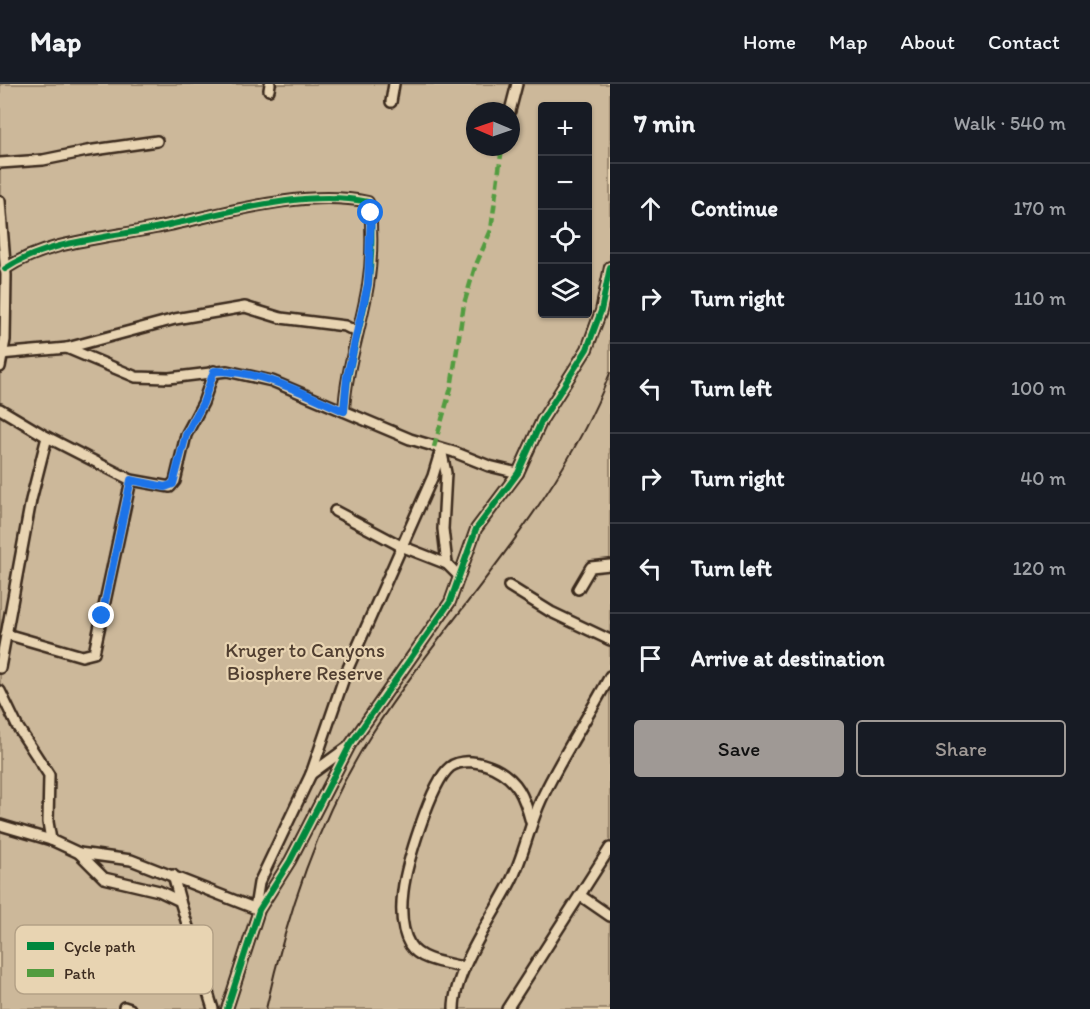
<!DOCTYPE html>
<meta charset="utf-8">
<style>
body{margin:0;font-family:Itim,sans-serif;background:#242831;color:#f1f3f6}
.controls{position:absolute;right:18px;top:18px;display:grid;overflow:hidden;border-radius:6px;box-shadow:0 2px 4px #0004}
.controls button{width:54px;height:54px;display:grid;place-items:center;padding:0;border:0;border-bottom:2px solid #363941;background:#171b24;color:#f1f3f6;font:30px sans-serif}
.compass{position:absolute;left:466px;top:18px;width:54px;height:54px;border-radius:50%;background:#171b24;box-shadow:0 2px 4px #0004;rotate:272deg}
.stop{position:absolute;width:18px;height:18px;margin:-14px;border:4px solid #1a73e8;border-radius:50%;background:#fff}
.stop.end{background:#1a73e8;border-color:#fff;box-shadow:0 2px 6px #0008}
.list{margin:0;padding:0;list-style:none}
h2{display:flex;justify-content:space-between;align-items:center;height:78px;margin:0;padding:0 24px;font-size:26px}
h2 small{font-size:20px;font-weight:400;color:#9ea1a6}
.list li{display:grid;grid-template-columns:39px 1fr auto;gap:18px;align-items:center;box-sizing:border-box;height:90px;padding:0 24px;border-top:2px solid #363941}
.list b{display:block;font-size:22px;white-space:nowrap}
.list em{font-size:20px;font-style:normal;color:#9ea1a6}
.actions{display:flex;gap:12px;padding:18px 24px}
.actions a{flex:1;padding:14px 0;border:2px solid #9f9995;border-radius:6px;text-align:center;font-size:21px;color:#9f9995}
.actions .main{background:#9f9995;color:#111}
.icon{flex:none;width:33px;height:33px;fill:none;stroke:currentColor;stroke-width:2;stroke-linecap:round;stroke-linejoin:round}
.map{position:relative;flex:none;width:610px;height:925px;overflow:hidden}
header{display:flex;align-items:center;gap:36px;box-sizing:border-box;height:84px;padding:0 30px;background:#171b24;border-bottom:2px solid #363941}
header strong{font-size:28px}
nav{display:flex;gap:33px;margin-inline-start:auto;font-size:21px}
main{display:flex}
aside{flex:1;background:#171b24}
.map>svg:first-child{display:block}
.park{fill:#ccb89a;stroke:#84715c;stroke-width:1.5;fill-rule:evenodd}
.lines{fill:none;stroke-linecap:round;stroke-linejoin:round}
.minor-casing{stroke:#3b2a1e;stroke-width:14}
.minor{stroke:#e8d4b2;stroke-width:9}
.rail{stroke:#3b2a1e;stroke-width:2}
.quiet{stroke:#529c3f;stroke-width:4.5;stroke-dasharray:9 4.5;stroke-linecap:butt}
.cycleway-casing{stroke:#e8d4b2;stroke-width:10}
.cycleway{stroke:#00873e;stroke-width:6}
.route{stroke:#1a73e8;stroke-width:8}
.labels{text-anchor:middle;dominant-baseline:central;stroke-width:4.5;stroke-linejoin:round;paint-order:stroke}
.park-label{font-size:20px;fill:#513f31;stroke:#e8d4b2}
.key{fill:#e8d4b2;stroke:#b4a186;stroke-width:1.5}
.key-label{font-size:16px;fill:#3b2a1e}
</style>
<header>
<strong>Map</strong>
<nav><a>Home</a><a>Map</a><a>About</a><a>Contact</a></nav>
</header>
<main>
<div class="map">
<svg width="610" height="925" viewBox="0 0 610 925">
<rect width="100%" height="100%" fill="#e8d4b2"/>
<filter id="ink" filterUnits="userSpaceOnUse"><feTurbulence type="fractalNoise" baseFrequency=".0167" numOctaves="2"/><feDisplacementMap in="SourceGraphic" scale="12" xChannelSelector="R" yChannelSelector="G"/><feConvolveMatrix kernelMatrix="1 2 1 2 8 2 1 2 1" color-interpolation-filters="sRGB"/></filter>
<g filter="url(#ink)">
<path class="park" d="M 0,0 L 610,0 L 610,925 L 0,925 ZM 542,22 L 588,22 L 588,230 L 542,230 ZM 475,27 L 511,27 L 511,63 L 475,63 Z"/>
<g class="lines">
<g class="minor-casing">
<g id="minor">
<path d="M 269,6 L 270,0"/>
<path d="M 391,18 L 394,0"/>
<path d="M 510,27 L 517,0"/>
<path d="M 0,79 L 43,76 L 87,67 L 157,57"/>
<path d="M 0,117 L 6,191 L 5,256 L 0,283"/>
<path d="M 5,185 C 47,157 106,154 155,144 C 220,131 302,104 368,118 L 370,123 C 372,148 372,176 368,201 C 361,244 346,284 344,327"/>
<path d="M 67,264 L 136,293 L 169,294 L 227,287 L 272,297 L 410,355 L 454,368 L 489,382 L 518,389"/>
<path d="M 0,270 L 67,264 L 175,235 L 245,223 L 281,234 L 345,242 L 357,248"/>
<path d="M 0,325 L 47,353 L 31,416 L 0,584"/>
<path d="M 47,353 L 131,396 L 170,403 L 175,397 L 186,351 L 203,319 L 214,287"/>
<path d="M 441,365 L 446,389 L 443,445 L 447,480"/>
<path d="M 335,427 L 401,462 L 447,480 L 459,492"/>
<path d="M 509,502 L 551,528 L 610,556"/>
<path d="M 578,505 L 591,483 L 610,481"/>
<path d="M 6,550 L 82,572 L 94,569 L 131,396"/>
<path d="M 0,607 L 17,642 L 49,691 L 48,738 L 51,756"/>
<path d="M 311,690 L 348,663"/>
<path d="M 0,741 L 51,756 L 79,769 L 104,794 L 159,807 L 180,817 L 213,925"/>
<path d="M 79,769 L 131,776 L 259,826"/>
<path d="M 173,791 L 180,817"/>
<path d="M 581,812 L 610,832"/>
<path d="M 255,824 L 259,799 L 311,690 L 345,591 L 433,392 L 441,365"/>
<path d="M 463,883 C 447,879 420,877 410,861 C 401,846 401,823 403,807 C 406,782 431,698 450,683 C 462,674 481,678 494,684 C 518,696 524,712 531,738"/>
<path d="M 124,923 L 130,925"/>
<path d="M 227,925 L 259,826 L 290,777 L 350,661 L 450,518 L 476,445 L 518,389 L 542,336 L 587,265 L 601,227 L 610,183"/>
<path d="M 454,925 C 454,886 493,833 511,797 C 524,771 529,742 541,716 C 561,673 588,634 610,592"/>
<path d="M 507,925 L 610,764"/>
</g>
</g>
<use href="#minor" class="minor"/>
<path class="rail" d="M 266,925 C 287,830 318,734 371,651 C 449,529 557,426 610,289"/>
<path class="quiet" d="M 434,363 L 451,304 L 464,220 L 475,183 L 491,146 L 502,63"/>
<g class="cycleway-casing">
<g id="cycleway">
<path d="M 5,185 C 47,157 106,154 155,144 C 220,131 302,104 368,118 L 370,123 C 372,148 372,176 368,201 C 361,244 346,284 344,327"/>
<path d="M 227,925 L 259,826 L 290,777 L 350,661 L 450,518 L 476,445 L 518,389 L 542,336 L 587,265 L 601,227 L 610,183"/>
</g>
</g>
<use href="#cycleway" class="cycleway"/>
</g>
</g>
<g class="lines" filter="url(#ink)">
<path class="route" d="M 102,532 L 131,396 L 165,403 L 173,400 L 186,351 L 203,319 L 214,287 C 260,286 303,309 344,327 L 347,293 L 368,200 L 371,129"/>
</g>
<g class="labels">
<g class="park-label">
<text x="305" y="566">Kruger to Canyons<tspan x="305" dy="23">Biosphere Reserve</tspan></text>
</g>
</g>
<rect x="15" y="841" width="198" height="69" rx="9" class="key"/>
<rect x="27" y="858" width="27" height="8" fill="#00873e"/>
<rect x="27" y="885" width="27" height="8" fill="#529c3f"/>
<g class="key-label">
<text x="64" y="868">Cycle path</text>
<text x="64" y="895">Path</text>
</g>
</svg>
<div class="controls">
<button>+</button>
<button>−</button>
<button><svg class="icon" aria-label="locate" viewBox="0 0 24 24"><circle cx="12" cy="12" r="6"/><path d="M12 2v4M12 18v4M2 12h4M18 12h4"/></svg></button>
<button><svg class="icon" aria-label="layers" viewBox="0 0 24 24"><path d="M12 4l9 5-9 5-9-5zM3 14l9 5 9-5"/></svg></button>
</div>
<svg class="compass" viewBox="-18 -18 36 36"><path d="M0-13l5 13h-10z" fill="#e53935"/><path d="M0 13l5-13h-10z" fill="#9ea1a6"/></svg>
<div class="stop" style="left:371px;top:129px"></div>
<div class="stop end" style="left:102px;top:532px"></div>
</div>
<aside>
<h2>7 min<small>Walk · 540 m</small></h2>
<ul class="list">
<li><svg class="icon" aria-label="ahead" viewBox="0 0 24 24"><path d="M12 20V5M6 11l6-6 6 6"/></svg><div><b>Continue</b></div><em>170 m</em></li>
<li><svg class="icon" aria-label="right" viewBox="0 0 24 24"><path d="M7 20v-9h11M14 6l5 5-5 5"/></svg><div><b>Turn right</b></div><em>110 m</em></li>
<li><svg class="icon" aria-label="left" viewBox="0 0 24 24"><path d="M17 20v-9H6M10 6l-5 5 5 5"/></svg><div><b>Turn left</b></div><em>100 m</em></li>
<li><svg class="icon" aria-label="right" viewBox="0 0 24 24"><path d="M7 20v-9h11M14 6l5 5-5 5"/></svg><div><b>Turn right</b></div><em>40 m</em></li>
<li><svg class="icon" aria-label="left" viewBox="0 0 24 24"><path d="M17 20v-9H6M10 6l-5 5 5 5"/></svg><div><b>Turn left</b></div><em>120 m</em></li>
<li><svg class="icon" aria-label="arrive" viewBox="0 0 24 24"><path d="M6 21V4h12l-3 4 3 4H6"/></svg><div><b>Arrive at destination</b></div></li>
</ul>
<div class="actions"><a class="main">Save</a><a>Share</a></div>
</aside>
</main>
